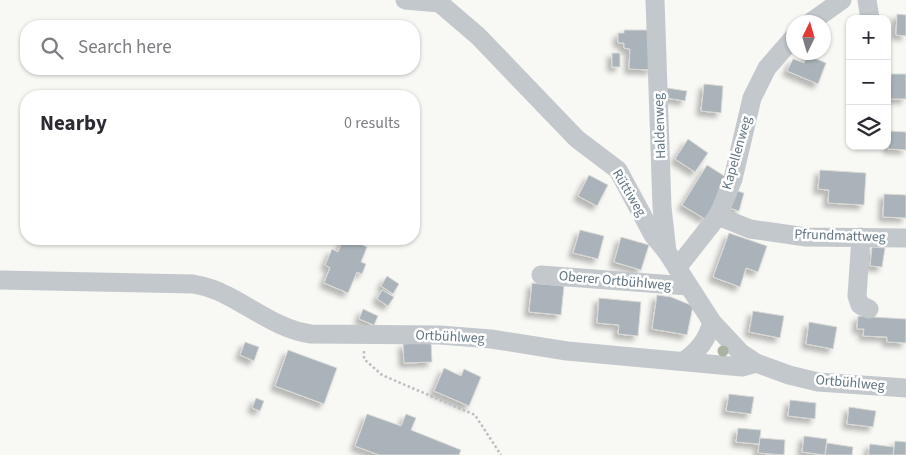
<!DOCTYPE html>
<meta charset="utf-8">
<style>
body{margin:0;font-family:"Source Sans 3",sans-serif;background:#f2f2f3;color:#2b2b33}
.controls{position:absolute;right:15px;top:15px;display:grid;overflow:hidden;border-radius:10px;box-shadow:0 1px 4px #0004}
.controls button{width:45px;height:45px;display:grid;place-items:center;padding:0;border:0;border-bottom:1px solid #e1e1e2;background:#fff;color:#2b2b33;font:25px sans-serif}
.compass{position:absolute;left:786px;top:15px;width:45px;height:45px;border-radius:50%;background:#fff;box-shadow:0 1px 4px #0004;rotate:5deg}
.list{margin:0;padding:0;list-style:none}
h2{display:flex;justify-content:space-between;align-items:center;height:65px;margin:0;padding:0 20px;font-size:21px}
h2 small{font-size:16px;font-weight:400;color:#7c7c81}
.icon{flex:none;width:28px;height:28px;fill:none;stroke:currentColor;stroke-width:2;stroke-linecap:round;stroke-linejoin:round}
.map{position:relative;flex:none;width:906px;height:455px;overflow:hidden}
.search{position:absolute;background:#fff;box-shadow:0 1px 4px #0004;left:20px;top:20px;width:400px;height:55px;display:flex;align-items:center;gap:12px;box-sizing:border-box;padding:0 18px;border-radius:20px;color:#7c7c81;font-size:19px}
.panel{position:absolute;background:#fff;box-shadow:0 1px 4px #0004;left:20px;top:90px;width:400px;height:155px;border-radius:20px}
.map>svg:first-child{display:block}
.building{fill:#a9b3b9;stroke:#dadad7;filter:url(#shadow)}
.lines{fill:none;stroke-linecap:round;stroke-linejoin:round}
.path{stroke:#bbbfc1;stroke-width:2.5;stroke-dasharray:2.5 2.5;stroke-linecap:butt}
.minor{stroke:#c3c8cc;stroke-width:19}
.tree{fill:#a8b3a3}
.labels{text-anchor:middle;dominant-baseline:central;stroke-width:5;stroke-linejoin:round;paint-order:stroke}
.street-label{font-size:14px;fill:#617582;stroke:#fff}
</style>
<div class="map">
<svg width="906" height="455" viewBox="0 0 906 455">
<defs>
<filter id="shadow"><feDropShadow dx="-4.5" dy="4.5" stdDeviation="2.5" flood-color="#0004"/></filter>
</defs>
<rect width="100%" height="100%" fill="#f8f8f5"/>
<g class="building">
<path d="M 897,14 L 906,15 L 906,36 L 896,35 Z"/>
<path d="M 624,30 L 653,30 L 652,70 L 629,69 L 630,49 L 624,48 L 624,43 L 618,43 L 618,33 L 624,33 Z"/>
<rect x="612" y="53" width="8" height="14"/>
<path d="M 807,55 L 826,63 L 818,84 L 787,71 L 793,59 L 804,63 Z"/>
<path d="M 891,74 L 906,74 L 906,99 L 890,99 Z"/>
<path d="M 704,84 L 723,86 L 721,113 L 701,111 Z"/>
<path d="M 667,88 L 687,91 L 685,101 L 666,98 Z"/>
<path d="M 889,131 L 906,132 L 906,150 L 888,149 Z"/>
<path d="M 688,139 L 708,153 L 695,172 L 675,159 Z"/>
<path d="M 707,165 L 729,179 L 705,219 L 682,205 Z"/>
<path d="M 820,170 L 866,173 L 864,205 L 828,203 L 829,190 L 818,189 Z"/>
<path d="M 589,175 L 608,185 L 597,206 L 578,196 Z"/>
<path d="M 734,190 L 744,193 L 739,211 L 729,208 Z"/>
<path d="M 884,194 L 906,195 L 906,218 L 883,217 Z"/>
<path d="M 580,230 L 604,236 L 598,259 L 573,253 Z"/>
<path d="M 729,233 L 767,246 L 758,272 L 746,268 L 740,287 L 713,277 Z"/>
<path d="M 621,237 L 649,245 L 641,270 L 614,262 Z"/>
<path d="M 343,239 L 349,239 L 367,247 L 361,262 L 366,264 L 362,274 L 357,272 L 348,293 L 324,283 L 330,268 L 325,265 L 332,249 L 338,252 Z"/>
<path d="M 872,247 L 885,248 L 882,267 L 870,266 Z"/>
<path d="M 387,276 L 399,284 L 393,294 L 381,286 Z"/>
<path d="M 532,283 L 564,286 L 561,315 L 529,312 Z"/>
<path d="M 382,290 L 394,297 L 388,306 L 377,299 Z"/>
<path d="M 657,295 L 671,297 L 693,306 L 687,335 L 652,329 Z"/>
<path d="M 599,298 L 641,302 L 638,336 L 618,334 L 619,325 L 597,323 Z"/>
<path d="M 363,309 L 378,316 L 374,325 L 359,319 Z"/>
<path d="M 753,311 L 784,316 L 780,338 L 749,332 Z"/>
<path d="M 858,316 L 906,319 L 906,343 L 887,342 L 887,337 L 863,336 L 864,329 L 857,329 Z"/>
<path d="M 809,322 L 837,327 L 833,349 L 806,344 Z"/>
<path d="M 245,342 L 259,347 L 254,361 L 240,355 Z"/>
<path d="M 431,342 L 432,362 L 404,363 L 403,344 Z"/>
<path d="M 288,350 L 337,368 L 324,404 L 275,386 Z"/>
<path d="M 444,368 L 461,376 L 464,369 L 481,377 L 469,406 L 434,391 Z"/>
<path d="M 729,394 L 754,397 L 751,414 L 726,411 Z"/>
<path d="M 256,398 L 264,401 L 260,411 L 252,408 Z"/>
<path d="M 790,400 L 816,403 L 815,419 L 788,416 Z"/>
<path d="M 849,407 L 876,411 L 873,427 L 847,424 Z"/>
<path d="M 367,414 L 401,426 L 406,414 L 416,418 L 411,430 L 461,450 L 459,455 L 379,455 L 355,446 Z"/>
<path d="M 738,428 L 761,430 L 759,444 L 736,442 Z"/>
<path d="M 804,436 L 827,439 L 825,455 L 802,452 Z"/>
<path d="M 760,438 L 785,440 L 784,455 L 758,453 Z"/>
<path d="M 895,441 L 906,442 L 906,455 L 893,455 Z"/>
<path d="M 827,443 L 853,447 L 852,455 L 825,455 Z"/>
<path d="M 870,444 L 894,447 L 893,455 L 868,455 Z"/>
</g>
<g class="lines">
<path class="path" d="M 364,351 L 364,359 L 382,375 L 475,415 L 501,455"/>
<g class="minor">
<path d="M 405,0 L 440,3"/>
<path d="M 436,0 L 478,36 L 577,139 L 618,170 L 653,235 L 667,252 L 712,322 L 741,353 L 756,363 L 789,375 L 818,382 L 906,388"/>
<path d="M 655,0 L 662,207 L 667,252"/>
<path d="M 867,0 L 870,19"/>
<path d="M 811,22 L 842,0"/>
<path d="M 718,216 L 750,229 L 806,237 L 906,238"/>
<path d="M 861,237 L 857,296 L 860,305 L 869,309"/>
<path d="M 677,268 L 718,216 L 733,179 L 752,98 L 767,68 L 794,37"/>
<path d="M 541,275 L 688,286"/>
<path d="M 0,280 L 193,284 C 204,286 215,289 226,295 C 254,309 280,330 311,334 L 440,335 L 491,339 L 567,351 L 742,367 L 756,363"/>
<path d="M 684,361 C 699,350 707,340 712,322"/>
</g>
</g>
<circle class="tree" cx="723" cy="351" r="5.5"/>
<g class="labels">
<g class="street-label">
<text transform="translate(660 126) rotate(-92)">Haldenweg</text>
<text transform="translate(737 153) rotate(-74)">Kapellenweg</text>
<text transform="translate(629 193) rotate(59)">Rüttiweg</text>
<text transform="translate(840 236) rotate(2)">Pfrundmattweg</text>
<text transform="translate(615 281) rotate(5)">Oberer Ortbühlweg</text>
<text transform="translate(450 337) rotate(3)">Ortbühlweg</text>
<text transform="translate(850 383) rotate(5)">Ortbühlweg</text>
</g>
</g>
</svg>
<div class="controls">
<button>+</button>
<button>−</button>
<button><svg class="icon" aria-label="layers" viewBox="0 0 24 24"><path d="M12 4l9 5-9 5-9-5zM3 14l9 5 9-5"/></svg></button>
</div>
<svg class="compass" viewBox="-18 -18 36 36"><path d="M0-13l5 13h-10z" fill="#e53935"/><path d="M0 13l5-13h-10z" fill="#7c7c81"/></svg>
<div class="search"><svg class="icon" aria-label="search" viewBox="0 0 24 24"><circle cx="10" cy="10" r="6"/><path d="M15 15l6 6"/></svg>Search here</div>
<section class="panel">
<h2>Nearby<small>0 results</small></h2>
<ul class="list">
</ul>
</section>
</div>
